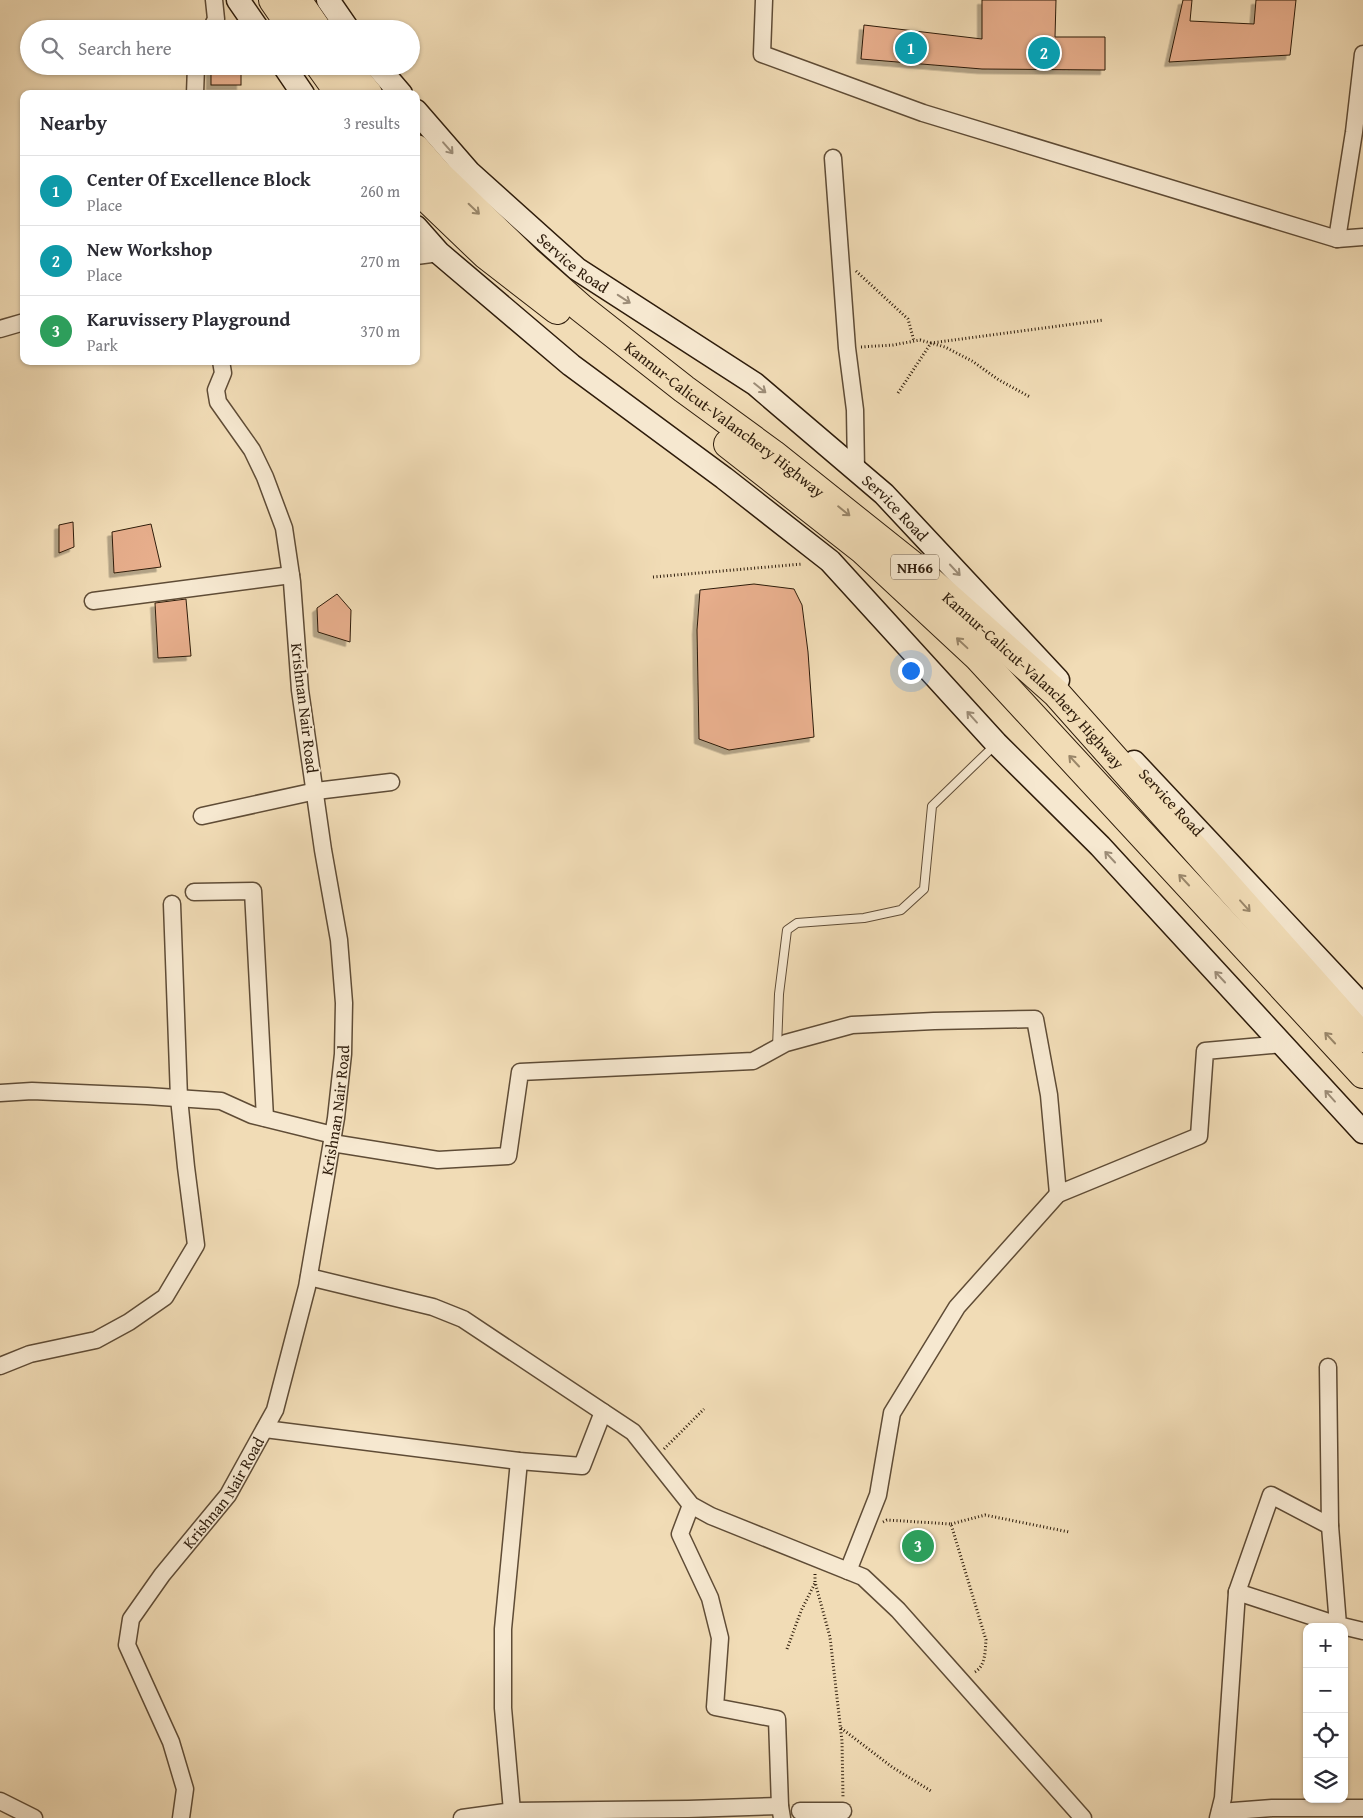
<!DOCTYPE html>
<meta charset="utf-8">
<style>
body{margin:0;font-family:"Gentium Book Plus",serif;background:#f7f7f7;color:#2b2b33}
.controls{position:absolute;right:15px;bottom:15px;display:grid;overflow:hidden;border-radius:10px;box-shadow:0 1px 4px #0004}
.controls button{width:45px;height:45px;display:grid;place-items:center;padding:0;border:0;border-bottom:1px solid #e1e1e2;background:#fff;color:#2b2b33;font:25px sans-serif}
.you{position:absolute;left:910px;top:670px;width:18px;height:18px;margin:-12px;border:4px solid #fff;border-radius:50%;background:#1a73e8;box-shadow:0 0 0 8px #1a73e833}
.badge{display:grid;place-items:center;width:32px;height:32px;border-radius:50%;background:#8f2418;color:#fff;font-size:16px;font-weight:700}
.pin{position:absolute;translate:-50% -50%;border:2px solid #fff;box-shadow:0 1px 5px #0006}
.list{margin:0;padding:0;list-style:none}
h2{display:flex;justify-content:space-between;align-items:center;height:65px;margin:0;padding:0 20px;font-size:21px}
h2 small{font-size:16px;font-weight:400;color:#7c7c81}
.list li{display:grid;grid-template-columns:32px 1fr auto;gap:15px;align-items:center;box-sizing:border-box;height:70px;padding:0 20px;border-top:1px solid #e1e1e2}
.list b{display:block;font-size:19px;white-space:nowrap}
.list p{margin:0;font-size:16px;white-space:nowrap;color:#7c7c81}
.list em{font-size:16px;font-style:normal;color:#7c7c81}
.icon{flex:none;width:28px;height:28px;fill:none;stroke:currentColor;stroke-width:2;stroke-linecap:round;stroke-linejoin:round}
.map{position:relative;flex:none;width:1363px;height:1818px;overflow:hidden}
.search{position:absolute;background:#fff;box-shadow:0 1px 4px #0004;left:20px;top:20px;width:400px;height:55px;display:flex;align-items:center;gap:12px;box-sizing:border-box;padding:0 18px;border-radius:28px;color:#7c7c81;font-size:19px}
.panel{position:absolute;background:#fff;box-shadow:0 1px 4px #0004;left:20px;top:90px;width:400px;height:275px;border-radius:10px}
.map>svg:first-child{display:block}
.building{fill:#e7ae8c;stroke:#2e1c0b;filter:url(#shadow)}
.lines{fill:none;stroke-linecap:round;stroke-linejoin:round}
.lane-casing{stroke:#5f4c36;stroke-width:10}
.street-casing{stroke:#5f4c36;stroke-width:19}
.secondary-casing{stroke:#2e1c0b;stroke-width:25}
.highway-casing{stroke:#2e1c0b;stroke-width:30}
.path{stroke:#2e1c0b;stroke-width:3;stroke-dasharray:1 2.5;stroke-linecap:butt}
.lane{stroke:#f6e8d0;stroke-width:8}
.street{stroke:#f6e8d0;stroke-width:16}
.secondary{stroke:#f6e8d0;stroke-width:22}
.highway{stroke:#f1dcb6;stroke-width:28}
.oneway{stroke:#9c8c77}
.oneway2{stroke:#998669}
.labels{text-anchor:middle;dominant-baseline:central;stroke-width:4;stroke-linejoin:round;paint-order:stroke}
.shield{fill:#f6e8d0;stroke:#6a5946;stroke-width:1}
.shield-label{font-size:15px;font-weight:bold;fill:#2e1c0b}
.street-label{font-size:16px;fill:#2e1c0b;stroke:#f6e8d0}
</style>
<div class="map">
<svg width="1363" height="1818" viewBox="0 0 1363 1818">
<defs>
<filter id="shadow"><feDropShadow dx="-4.5" dy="4.5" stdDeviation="0" flood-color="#0004"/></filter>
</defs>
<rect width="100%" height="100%" fill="#f1dcb6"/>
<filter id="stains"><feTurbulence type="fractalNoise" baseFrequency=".004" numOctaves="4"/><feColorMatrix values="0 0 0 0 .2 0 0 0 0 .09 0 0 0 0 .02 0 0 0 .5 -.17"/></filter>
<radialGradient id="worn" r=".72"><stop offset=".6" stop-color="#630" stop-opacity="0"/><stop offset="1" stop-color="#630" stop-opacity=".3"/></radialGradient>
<g class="building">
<path d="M 982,0 L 1056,0 L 1055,37 L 1105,37 L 1105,70 L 982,69 L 861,59 L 864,25 L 982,39 Z"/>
<path d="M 1183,0 L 1192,0 L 1190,21 L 1254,24 L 1256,0 L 1296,0 L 1290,55 L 1169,62 Z"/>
<rect x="211" y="66" width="30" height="19"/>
<path d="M 73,522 L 74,547 L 59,553 L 59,525 Z"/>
<path d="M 151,524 L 161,567 L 114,573 L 112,532 Z"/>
<path d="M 754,584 L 794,589 L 802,605 L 808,652 L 814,737 L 729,750 L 699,739 L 697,630 L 700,590 Z"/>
<path d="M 337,594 L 351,610 L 350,642 L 318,632 L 317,608 Z"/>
<path d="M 186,599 L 191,656 L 158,658 L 155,603 Z"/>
</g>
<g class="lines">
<g class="lane-casing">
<path id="lane" d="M 777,1048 L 779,994 L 787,930 L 797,923 L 864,918 L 901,910 L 924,889 L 932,806 L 995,745"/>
</g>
<g class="street-casing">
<g id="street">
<path d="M 764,0 L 762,54 L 923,113 L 1337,239 L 1363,237"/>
<path d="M 211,29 L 216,19 L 214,0"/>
<path d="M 195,94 L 196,66"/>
<path d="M 833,158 L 847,348 L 855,410 L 856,470"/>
<path d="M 1337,239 L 1354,132 L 1363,54"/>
<path d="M 416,256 L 439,253"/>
<path d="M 0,329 L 24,322"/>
<path d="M 93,601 L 291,575"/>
<path d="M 202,816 L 316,791 L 391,782"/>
<path d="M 194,892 L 253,891 L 265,1118"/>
<path d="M 0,1093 L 32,1091 L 147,1096 L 221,1101 L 252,1115 L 333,1135"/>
<path d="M 332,1143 L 438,1160 L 508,1156 L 520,1072 L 753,1061 L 786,1043 L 852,1025 L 934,1021 L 1035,1019 L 1049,1095 L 1058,1194 L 1199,1136 L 1205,1051 L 1283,1044"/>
<path d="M 309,1277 L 433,1307 L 463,1319 L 633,1432 L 691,1505 L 711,1516 L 863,1577 L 898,1610 L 1083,1818"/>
<path d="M 0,1366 L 30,1354 L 96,1340 L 129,1322 L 165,1297 L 196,1245 L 186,1167 L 179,1098 L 172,904"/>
<path d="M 1328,1367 L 1330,1526"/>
<path d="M 265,1429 L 519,1461 L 582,1466 L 603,1412"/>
<path d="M 691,1505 L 680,1534 L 710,1598 L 720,1638 L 715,1707 L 777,1719 L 780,1806"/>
<path d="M 848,1571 L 878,1495 L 892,1413 L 957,1307 L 1058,1194"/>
<path d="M 1237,1592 L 1338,1625"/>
<path d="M 0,1801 L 34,1818"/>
<path d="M 512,1811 L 688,1809 L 780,1806 L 782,1818"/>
<path d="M 800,1811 L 843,1811"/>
<path d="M 1220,1812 L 1272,1808 L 1363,1808"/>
<path id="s1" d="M 181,1818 L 185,1789 L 171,1742 L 127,1645 L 131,1619 L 162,1575 L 228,1495 L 275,1410 L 307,1287 L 336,1118 L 343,1054 L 344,1003 L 339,940 L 323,850 L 300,690 L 292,582 L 284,528 L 265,477 L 252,450 L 218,402 L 216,390 L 223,373 L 221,361"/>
<path d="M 462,1818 L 512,1811 L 503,1708 L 503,1629 L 519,1461"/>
<path d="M 1218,1818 L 1223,1798 L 1237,1592 L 1271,1495 L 1330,1526 L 1338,1625 L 1363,1631"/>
</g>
</g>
<g class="secondary-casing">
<g id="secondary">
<path d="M 238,0 L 258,29"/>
<path d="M 328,0 L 348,29"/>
<path d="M 284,66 L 303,94"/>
<path d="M 377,66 L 401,94"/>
<path id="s2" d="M 416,111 L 469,172 L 577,269 L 755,384 L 884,494 L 1058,680"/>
<path d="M 416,227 L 439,253 L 571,365 L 724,478 L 830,561 L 996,743 L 1100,846 L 1363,1132"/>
<path id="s3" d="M 1134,762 L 1363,1006"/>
</g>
</g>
<g class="highway-casing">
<g id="highway">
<path d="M 273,0 L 293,29"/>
<path d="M 297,0 L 317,29"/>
<path d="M 320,66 L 340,94"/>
<path d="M 345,66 L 368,94"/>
<path id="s4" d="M 416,149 L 438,174 L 529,262 L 581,308 L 684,389 L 773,454 L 912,565 L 1056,693 L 1363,1038"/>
<path d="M 416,188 L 486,255 L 557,310"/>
<path d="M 728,444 L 863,550 L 978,657 L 1363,1074"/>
</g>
</g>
<g class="path">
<path d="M 856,271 L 908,319 L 914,341"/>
<path d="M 861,347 L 893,345 L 920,340 L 945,347 L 972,361 L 999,380 L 1030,397"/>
<path d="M 898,393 L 931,343 L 1104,320"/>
<path d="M 653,577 L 802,564"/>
<path d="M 664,1449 L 704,1409"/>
<path d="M 883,1522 L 887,1520 L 951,1524 L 986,1640 C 985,1651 986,1667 973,1673"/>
<path d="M 951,1524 L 985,1515 L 1069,1532"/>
<path d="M 815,1574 L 815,1582 L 830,1637 L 842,1741 L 843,1798"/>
<path d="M 787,1649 L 801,1611 L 815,1583"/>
<path d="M 841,1728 L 892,1767 L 931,1791"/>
</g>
<use href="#lane" class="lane"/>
<use href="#street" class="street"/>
<use href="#secondary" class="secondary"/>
<use href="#highway" class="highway"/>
</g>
<defs><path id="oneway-shaft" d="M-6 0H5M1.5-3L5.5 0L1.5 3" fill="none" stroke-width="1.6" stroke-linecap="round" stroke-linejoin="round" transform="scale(1.25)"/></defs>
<g class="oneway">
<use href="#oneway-shaft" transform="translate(448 148) rotate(49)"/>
<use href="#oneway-shaft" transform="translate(624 299) rotate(33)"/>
<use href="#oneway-shaft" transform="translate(760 388) rotate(39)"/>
<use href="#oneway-shaft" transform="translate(955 570) rotate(47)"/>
<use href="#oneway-shaft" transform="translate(972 717) rotate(-132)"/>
<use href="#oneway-shaft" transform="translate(1110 857) rotate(-133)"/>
<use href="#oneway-shaft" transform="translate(1220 977) rotate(-133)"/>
<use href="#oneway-shaft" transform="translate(1330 1096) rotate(-132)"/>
</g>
<g class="oneway2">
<use href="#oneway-shaft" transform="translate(474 209) rotate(44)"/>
<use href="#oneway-shaft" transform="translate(844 511) rotate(39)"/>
<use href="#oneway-shaft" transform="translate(962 643) rotate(-137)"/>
<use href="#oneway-shaft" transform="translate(1074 761) rotate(-133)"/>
<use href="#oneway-shaft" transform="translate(1184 880) rotate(-133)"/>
<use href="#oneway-shaft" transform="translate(1245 906) rotate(48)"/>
<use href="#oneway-shaft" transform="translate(1330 1038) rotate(-133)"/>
</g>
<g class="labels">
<rect class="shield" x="891" y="554.5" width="48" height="25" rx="4"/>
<g class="shield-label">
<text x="915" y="567">NH66</text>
</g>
<g class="street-label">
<text stroke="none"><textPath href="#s2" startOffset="219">Service Road</textPath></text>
<text stroke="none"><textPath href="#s4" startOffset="411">Kannur-Calicut-Valanchery Highway</textPath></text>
<text stroke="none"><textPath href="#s2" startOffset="625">Service Road</textPath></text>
<text stroke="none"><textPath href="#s4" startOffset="816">Kannur-Calicut-Valanchery Highway</textPath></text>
<text transform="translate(305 708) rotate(83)">Krishnan Nair Road</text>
<text stroke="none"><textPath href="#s3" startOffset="55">Service Road</textPath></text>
<text stroke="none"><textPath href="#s1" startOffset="772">Krishnan Nair Road</textPath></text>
<text stroke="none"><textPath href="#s1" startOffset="368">Krishnan Nair Road</textPath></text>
</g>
</g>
<rect width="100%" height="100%" filter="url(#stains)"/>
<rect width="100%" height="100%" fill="url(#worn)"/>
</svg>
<div class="controls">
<button>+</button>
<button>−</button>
<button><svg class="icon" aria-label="locate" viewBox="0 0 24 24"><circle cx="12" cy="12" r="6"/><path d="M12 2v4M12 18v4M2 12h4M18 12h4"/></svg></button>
<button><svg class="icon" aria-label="layers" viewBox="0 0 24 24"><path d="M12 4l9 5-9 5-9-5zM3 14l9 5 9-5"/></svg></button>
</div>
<div class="you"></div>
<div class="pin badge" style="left:911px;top:48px;background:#0f9aa8">1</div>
<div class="pin badge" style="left:1044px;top:53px;background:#0f9aa8">2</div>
<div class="pin badge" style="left:918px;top:1546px;background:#2e9e5b">3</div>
<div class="search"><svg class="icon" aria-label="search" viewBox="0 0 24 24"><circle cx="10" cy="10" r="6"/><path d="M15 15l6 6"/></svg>Search here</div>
<section class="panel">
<h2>Nearby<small>3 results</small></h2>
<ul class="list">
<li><span class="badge" style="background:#0f9aa8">1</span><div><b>Center Of Excellence Block</b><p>Place</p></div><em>260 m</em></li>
<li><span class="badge" style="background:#0f9aa8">2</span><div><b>New Workshop</b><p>Place</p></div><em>270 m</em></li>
<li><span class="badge" style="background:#2e9e5b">3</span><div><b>Karuvissery Playground</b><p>Park</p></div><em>370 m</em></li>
</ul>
</section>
</div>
